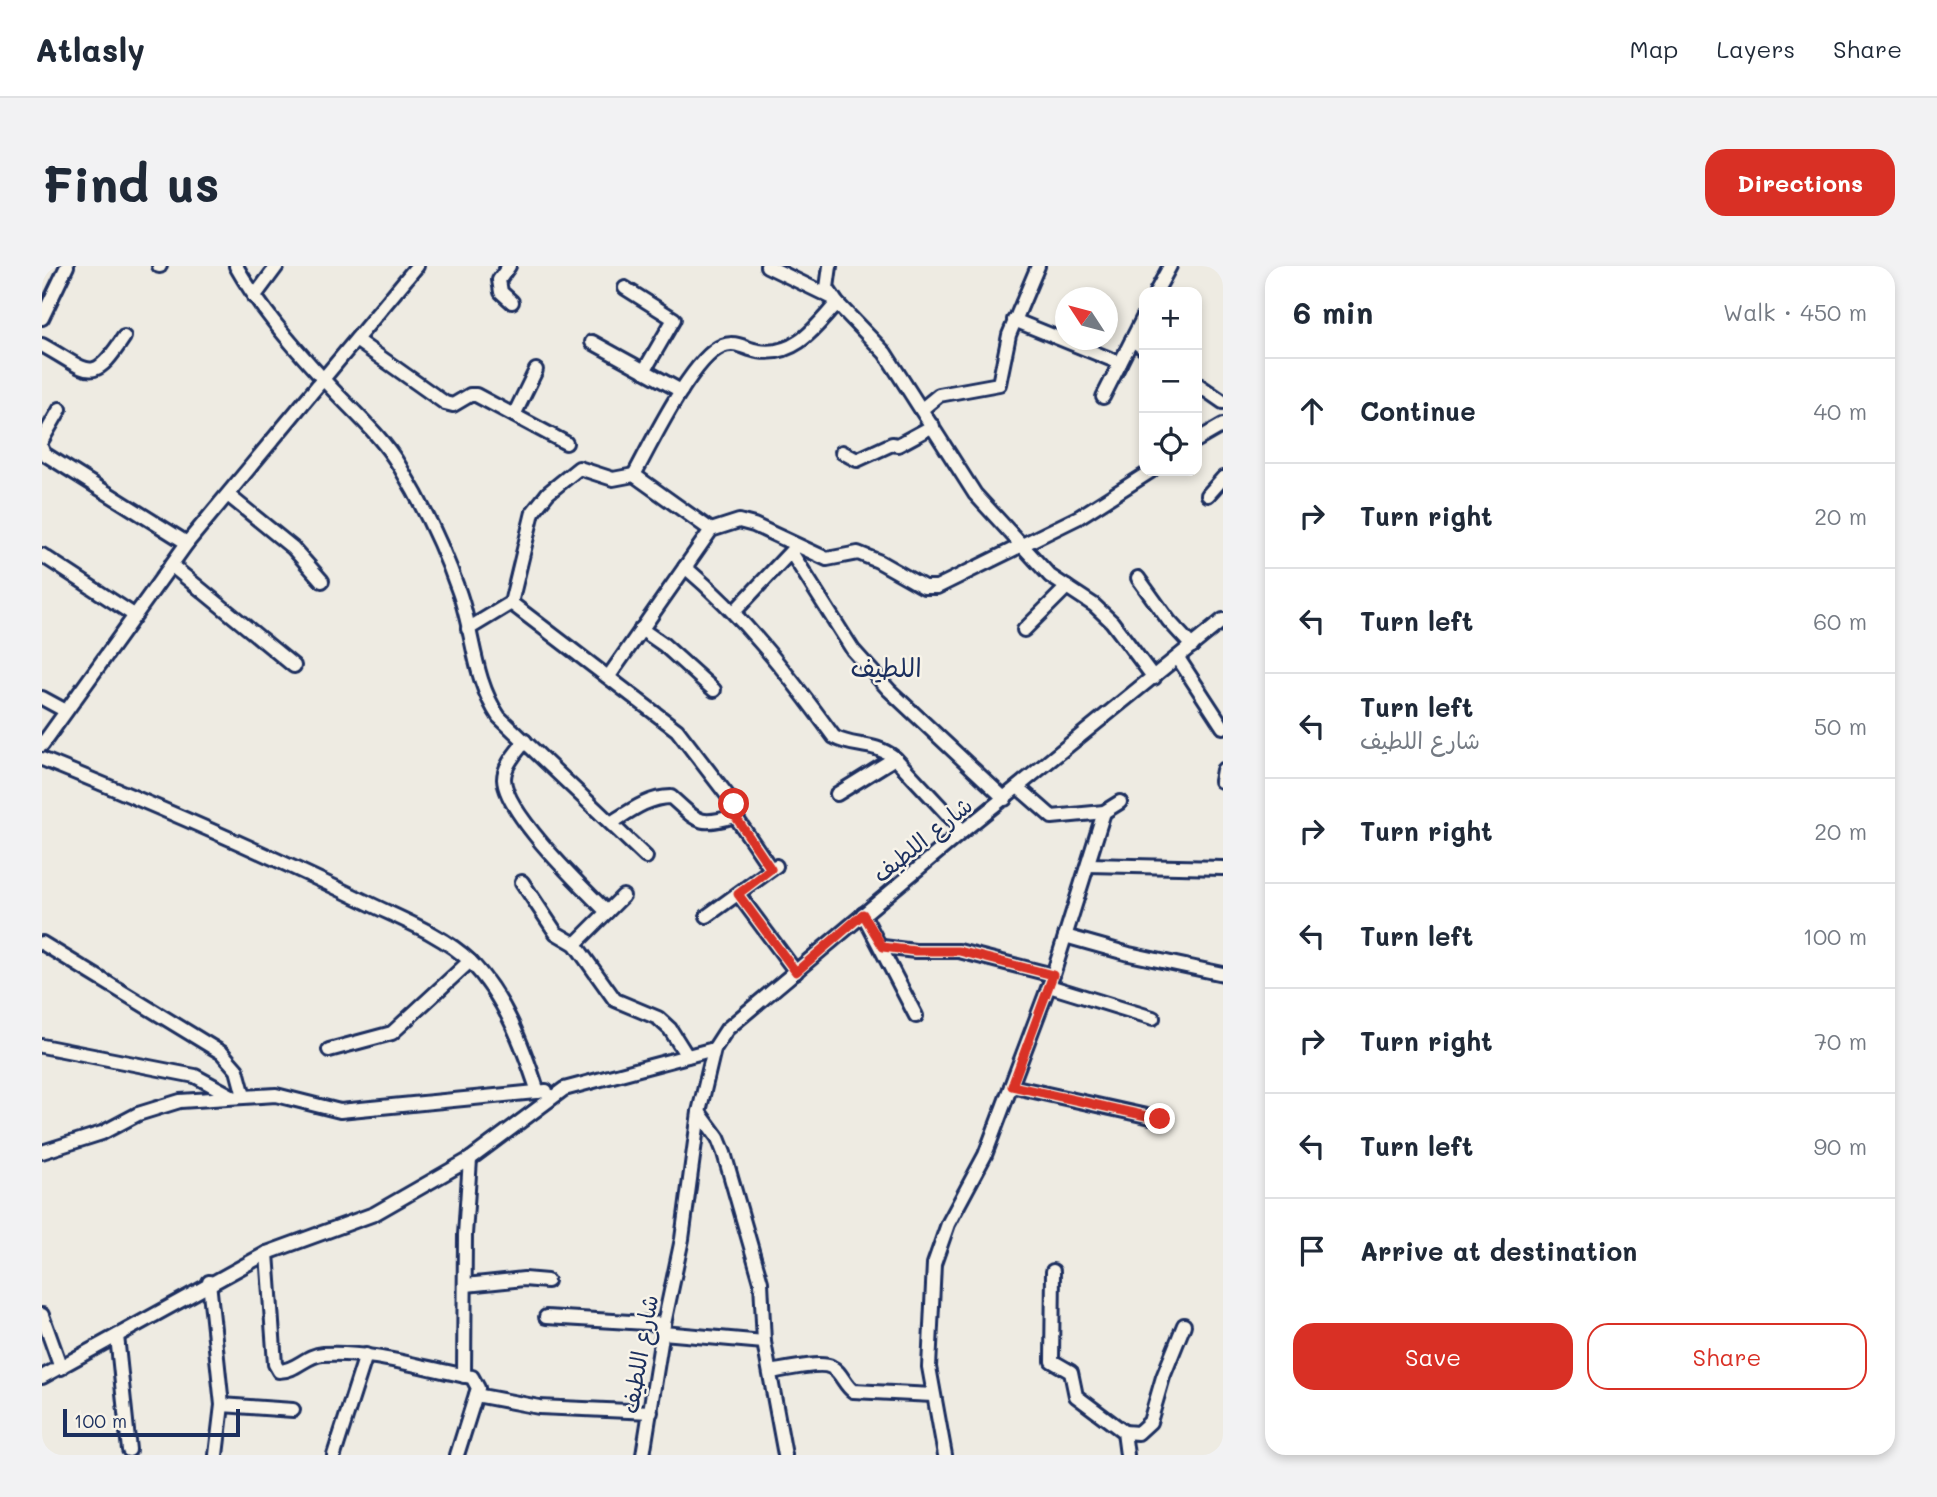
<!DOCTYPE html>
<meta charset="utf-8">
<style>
body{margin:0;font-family:Mali,"Playpen Sans Arabic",sans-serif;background:#f2f2f3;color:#1f2937}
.controls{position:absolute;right:21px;top:21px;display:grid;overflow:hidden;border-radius:14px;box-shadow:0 4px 10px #0003}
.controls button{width:63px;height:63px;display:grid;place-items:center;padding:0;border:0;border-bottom:2px solid #e0e1e3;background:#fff;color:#1f2937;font:35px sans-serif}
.compass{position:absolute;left:1013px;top:21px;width:63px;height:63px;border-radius:50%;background:#fff;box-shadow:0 4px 10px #0003;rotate:306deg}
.scale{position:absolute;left:21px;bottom:18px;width:177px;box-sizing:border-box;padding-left:7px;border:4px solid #1b2f5e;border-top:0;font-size:19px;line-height:24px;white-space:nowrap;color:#1b2f5e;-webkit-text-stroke:5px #f7f3e8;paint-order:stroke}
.stop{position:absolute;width:21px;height:21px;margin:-16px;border:5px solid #d93025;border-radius:50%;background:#fff}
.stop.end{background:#d93025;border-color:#fff;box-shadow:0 2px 7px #0008}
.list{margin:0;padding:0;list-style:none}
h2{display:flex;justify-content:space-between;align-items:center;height:91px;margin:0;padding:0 28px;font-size:30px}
h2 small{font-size:23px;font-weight:400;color:#747a83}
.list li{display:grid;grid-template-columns:46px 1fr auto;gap:21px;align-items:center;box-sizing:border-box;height:105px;padding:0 28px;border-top:2px solid #e0e1e3}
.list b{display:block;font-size:26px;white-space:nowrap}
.list p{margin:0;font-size:23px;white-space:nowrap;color:#747a83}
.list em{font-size:23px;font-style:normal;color:#747a83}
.actions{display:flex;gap:14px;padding:21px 28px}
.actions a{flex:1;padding:16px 0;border:2px solid #d93025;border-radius:21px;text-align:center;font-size:24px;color:#d93025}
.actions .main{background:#d93025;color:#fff}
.icon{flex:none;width:38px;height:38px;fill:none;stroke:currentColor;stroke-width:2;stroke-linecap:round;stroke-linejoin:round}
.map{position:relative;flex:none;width:1181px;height:1189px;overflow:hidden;border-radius:21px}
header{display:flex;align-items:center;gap:42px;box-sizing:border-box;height:98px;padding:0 35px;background:#fff;border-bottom:2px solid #e0e1e3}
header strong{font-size:33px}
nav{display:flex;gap:38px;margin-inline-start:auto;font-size:24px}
.intro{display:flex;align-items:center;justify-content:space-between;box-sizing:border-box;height:168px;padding:0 42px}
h1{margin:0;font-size:49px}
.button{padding:18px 32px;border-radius:21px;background:#d93025;color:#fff;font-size:24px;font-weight:700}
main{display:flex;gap:42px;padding:0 42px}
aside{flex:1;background:#fff;border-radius:21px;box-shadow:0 4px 10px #0003}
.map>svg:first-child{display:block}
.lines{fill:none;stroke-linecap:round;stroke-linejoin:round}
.minor-casing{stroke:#1b2f5e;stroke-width:18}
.minor{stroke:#f7f3e8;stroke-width:12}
.route{stroke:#d93025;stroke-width:9}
.labels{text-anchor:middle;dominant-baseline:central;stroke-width:5;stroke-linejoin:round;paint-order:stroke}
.street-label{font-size:23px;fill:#1b2f5e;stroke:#f7f3e8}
.quarter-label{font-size:26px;fill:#1b2f5e;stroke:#f7f3e8}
</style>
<header>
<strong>Atlasly</strong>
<nav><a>Map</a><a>Layers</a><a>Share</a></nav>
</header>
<div class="intro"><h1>Find us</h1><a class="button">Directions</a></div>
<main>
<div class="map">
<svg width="1181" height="1189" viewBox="0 0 1181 1189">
<rect width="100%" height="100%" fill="#eeebe2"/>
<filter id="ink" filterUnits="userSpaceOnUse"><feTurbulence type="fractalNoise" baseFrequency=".0143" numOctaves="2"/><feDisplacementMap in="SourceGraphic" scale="14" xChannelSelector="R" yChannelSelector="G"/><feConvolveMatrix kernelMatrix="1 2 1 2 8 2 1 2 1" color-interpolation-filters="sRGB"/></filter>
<g filter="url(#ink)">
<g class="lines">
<g class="minor-casing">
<g id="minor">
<path d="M 117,0 L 118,0"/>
<path d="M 194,0 C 217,41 249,78 281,113 C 307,142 338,167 358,201 C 381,239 402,283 417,326 C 432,368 431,413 457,451 L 604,591"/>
<path d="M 467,0 L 457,14 L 459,26 L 470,36"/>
<path d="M 725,0 L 791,32"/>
<path d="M 788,0 L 785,22 L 795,37 L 843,87 L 933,228 L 1008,310 L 1052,339 L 1070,356 L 1112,412"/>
<path d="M 583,22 L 632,53 L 602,105"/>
<path d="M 1114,26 L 1128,0"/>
<path d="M 212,31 L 235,0"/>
<path d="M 0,52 L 25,0"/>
<path d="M 972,54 L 1078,97"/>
<path d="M 1090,73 L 1102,83"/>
<path d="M 314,74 L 403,137 L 411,139 L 428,129 L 434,129 L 524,177"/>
<path d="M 550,76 L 639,125"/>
<path d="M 0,79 C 48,105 49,121 82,71"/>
<path d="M 1155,118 L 1181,136"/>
<path d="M 1061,131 L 1102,50"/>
<path d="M 880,143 L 897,129 L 957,118 L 967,69 L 996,0"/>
<path d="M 472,149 L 494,104"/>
<path d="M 0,174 L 18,143"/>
<path d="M 1155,174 L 1181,159"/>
<path d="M 0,183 L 1,187 L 145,277"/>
<path d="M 800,186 L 815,194 L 850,178 L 856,179 L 891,160"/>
<path d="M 592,209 C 608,180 650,92 680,80 C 694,74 703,83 716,85 C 753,91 773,62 795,37"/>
<path d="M 186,229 L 251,282 L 280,315"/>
<path d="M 1166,229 L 1181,212"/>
<path d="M 749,286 L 811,384 L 847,424 L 963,533"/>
<path d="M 0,289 L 92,349"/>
<path d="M 129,299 L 252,400"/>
<path d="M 643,301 C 702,351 747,409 792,471 C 811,482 831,475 853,492 L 921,565"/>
<path d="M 1096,312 L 1127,355 L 1150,380"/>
<path d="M 469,337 L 635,464 L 692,538 L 693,550 L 729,603"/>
<path d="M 692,346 L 754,280"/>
<path d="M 426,363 L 469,337 L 491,246 L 506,227 L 537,202 L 571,213 L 592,209 L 669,264"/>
<path d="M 599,363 L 622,379 L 672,424"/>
<path d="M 982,364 L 1025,321"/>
<path d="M 1136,392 L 1181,461"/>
<path d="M 567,410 L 669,264 L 697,255 L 712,259 L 785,293 L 816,287 L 836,295 L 882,321 L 895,321 L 1037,251 L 1109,205"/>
<path d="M 0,432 L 24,445"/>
<path d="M 483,475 C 475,486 462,499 462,513 C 463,547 540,621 565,646"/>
<path d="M 0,479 L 145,277 L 375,0"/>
<path d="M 0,493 C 108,537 217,584 322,635 C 356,652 400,668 428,695 C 463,731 481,780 496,826"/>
<path d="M 1179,515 L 1181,504"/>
<path d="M 977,522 L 1010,551 L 1062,546 L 1078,536"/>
<path d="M 795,528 L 853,492"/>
<path d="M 569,557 C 588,545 606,531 629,531 C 656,555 655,561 693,550"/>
<path d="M 1046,599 L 1181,602"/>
<path d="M 480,616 L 514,667 L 533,678 L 573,734 L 616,752 L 628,763 L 645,790"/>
<path d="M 696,628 L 754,706"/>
<path d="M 821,648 L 874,750"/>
<path d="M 665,650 L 734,600"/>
<path d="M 1023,670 L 1087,688 L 1181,708"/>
<path d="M 0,677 L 180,787 L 195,804 L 202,830"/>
<path d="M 533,678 L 581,630"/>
<path d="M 841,681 L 873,685 L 917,685 L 1011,709"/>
<path d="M 1007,720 L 1111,752"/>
<path d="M 0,780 L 153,810 L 188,829"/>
<path d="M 287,784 L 350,767 L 428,695"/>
<path d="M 969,820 L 1118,853"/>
<path d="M 657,846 L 676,872 L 682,887 L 719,1016 L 722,1076 L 743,1189"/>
<path d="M 0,886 L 60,867 L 96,848 L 138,835 L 234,829 L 298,845 L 504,825"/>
<path d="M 225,987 L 233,1098 L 237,1105 C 254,1105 264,1089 281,1088 C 331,1085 380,1102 430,1111 L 436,1122 L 415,1189"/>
<path d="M 1011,1005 L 1010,1095 L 1029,1106 L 1034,1130 L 1082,1166 L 1085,1189"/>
<path d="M 167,1016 L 180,1139 L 174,1189"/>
<path d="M 424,1019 L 482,1013 L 505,1015"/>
<path d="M 0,1049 L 19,1102"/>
<path d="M 504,1051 L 622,1058"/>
<path d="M 621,1067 L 722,1076"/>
<path d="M 75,1070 L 87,1184"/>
<path d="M 728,1106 C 741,1104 779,1095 789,1101 C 799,1105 802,1119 811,1125 L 891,1129"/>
<path d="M 422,1110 L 423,969 L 428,893"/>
<path d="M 0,1111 L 225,987 L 332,948 L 428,893 L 522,823 L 672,783"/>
<path d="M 434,1129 L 497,1141 L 609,1146"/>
<path d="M 180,1139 L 251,1144"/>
<path d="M 1082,1166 L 1096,1167 L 1108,1156 L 1121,1111 L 1142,1059"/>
<path d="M 292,1189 L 324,1089"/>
<path d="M 601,1189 L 622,1058 L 640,973 L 657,846 L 672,783 L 685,763 L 921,565 L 1181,354"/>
<path d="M 903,1189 L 887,1101 L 892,998 L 906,958 L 943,889 L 969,820 L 1011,709 L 1062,546"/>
</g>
</g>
<use href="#minor" class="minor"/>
</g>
</g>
<g class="lines" filter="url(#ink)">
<path class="route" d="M 692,538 L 693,550 L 729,603 L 696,628 L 754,706 L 821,648 L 841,681 L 873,685 L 917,685 L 1011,709 L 970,820 L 1118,853"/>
</g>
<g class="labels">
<g class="street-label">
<text transform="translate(880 573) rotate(-39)">شارع اللطيف</text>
<text transform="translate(597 1088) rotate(-80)">شارع اللطيف</text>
</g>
<g class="quarter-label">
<text x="844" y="401">اللطيف</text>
</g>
</g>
</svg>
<div class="controls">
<button>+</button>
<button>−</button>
<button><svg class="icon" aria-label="locate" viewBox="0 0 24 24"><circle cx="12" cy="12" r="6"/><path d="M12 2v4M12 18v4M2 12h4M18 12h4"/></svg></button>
</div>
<svg class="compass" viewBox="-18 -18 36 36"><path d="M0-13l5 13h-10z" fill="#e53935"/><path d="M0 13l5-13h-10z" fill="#747a83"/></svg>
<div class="scale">100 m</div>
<div class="stop" style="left:692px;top:538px"></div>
<div class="stop end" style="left:1118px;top:853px"></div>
</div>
<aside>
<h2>6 min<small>Walk · 450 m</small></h2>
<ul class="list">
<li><svg class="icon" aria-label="ahead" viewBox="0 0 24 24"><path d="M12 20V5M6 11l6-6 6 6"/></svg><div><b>Continue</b></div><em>40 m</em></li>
<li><svg class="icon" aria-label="right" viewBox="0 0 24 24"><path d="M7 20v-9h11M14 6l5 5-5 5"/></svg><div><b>Turn right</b></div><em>20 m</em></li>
<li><svg class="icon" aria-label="left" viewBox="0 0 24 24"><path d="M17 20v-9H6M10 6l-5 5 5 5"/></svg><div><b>Turn left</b></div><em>60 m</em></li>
<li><svg class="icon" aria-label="left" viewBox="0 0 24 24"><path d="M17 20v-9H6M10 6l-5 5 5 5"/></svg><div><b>Turn left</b><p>شارع اللطيف</p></div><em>50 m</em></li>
<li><svg class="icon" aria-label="right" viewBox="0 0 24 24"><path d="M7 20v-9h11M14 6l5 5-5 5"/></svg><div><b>Turn right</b></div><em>20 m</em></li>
<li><svg class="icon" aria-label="left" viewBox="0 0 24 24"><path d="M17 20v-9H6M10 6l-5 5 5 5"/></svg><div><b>Turn left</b></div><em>100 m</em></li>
<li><svg class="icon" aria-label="right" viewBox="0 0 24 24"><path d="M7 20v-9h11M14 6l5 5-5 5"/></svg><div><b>Turn right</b></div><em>70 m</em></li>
<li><svg class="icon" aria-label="left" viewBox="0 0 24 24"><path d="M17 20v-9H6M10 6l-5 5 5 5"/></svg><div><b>Turn left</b></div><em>90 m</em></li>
<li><svg class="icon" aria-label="arrive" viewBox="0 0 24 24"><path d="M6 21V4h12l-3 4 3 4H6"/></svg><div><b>Arrive at destination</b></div></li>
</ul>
<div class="actions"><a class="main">Save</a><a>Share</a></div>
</aside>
</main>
